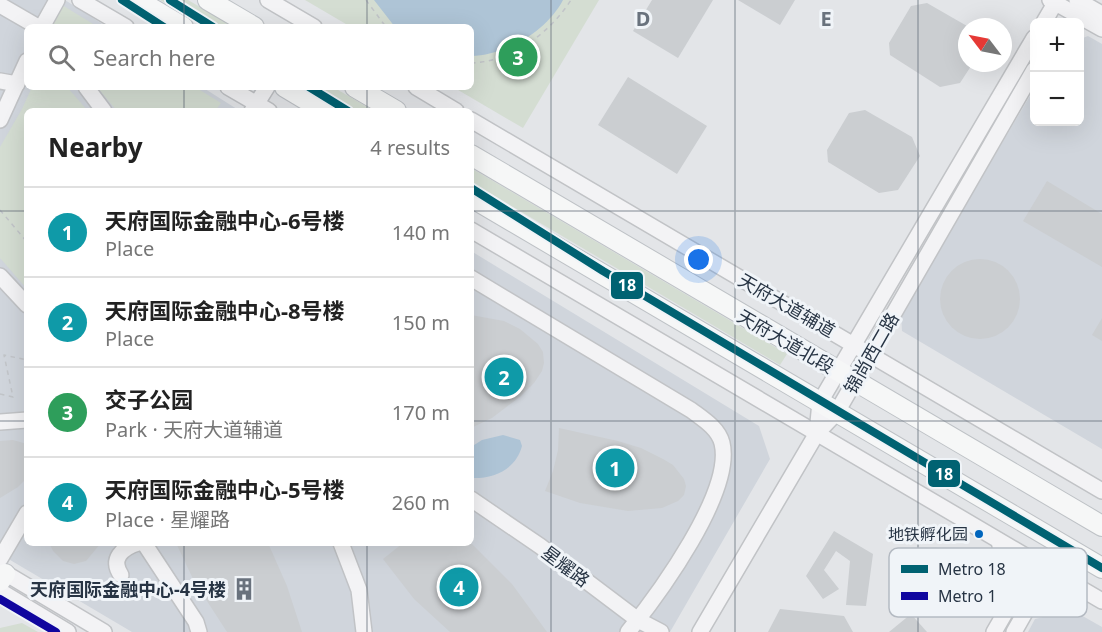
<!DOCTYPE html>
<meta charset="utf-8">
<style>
body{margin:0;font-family:"Noto Sans","Noto Sans SC",sans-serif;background:#f2f2f2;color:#222}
.controls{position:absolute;right:18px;top:18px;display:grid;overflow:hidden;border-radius:9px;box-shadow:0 6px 24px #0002}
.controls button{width:54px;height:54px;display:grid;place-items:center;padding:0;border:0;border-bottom:2px solid #e0e0e0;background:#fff;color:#222;font:30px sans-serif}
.compass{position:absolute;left:958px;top:18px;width:54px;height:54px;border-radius:50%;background:#fff;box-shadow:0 6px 24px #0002;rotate:302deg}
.you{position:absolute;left:699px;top:260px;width:21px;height:21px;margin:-15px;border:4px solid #fff;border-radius:50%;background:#1a73e8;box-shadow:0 0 0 9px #1a73e833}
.badge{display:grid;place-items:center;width:39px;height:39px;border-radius:50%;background:#d93025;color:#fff;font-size:20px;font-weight:700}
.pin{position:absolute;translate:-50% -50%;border:3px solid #fff;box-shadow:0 2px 6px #0006}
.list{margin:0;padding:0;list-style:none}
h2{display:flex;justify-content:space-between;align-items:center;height:78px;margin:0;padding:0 24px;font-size:26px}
h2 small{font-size:20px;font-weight:400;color:#767676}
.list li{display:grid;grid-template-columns:39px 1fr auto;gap:18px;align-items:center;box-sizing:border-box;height:90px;padding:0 24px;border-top:2px solid #e0e0e0}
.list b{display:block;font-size:22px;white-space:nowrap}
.list p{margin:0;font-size:20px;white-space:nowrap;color:#767676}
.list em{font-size:20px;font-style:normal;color:#767676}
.icon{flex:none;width:33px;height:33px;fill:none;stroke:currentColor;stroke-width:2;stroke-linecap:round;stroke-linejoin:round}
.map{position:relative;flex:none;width:1102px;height:632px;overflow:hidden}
.search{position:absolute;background:#fff;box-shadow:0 6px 24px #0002;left:24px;top:24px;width:450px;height:66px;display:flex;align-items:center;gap:15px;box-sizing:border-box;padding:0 21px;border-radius:9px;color:#767676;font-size:22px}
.panel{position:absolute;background:#fff;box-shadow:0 6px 24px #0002;left:24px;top:108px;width:450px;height:438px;border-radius:9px}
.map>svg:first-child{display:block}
.built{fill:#d0d5dc}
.green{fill:#d4ddd2}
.water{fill:#aec4d6}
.building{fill:#cbced1}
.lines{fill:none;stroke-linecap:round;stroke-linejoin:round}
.minor-casing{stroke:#c1c3c6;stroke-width:18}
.major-casing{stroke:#bec2c6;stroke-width:22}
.path{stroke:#c1c4c8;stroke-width:1.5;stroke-dasharray:4.5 4.5;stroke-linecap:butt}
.minor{stroke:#f3f3f5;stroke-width:15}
.major{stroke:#f6f7f7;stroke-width:20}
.metro-1-casing{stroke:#f0f4f8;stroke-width:12}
.metro-2-casing{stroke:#f0f4f8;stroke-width:12}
.metro-1{stroke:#006272;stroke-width:8}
.metro-2{stroke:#10069f;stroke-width:8}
.grid{fill:none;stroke:#69727d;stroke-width:1.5;stroke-opacity:0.55}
.bus-dot{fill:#0065bd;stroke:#f0f4f8;stroke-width:2}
.labels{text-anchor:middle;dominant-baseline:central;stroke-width:6;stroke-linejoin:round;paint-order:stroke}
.bus-label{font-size:16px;fill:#273444;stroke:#f0f4f8;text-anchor:end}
.street-label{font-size:18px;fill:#273444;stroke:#f0f4f8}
.poi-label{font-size:18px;font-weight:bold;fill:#273444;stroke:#f0f4f8;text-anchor:end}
.key{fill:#f0f4f8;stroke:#b4bac2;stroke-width:1.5}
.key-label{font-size:16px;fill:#273444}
.grid-label{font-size:20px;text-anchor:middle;font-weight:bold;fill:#69727d;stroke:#f0f4f8;stroke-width:6;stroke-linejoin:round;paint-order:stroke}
.line-badge{stroke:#f0f4f8;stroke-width:2}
.badge-label{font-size:16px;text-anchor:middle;font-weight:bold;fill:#fff}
</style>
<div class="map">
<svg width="1102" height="632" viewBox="0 0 1102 632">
<rect width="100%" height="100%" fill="#e3e5e8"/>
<g class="built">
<path d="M 0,0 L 65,0 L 107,27 L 27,27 L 27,87 L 202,87 L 240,111 L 27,111 L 27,543 L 471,543 L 471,251 L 759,426 L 770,459 L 670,632 L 132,632 L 0,554 Z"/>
<path d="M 1088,36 L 1102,44 L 1102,449 L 902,331 L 901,314 L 1034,89 L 1034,122 L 1080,122 L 1080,39 Z"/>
<path d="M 1072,610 L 1102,627 L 1102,632 L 1028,632 L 1035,619 Z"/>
</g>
<g class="green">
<path d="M 160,0 L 188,0 L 234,27 L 206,27 Z"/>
<path d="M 305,0 L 599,0 L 523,128 L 453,87 L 471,87 L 471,27 L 351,27 Z"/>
<path d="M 62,5 L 98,27 L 53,27 L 54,19 Z"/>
<path d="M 32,87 L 67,87 L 88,111 L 27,111 L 27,289 L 0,258 L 0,147 L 22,109 Z"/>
<path d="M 97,87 L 195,87 L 221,103 L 215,111 L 117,111 Z"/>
<path d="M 322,87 L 333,87 L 374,111 L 350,111 L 318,92 Z"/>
<path d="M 471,168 L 787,354 L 780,365 L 471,182 Z"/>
<path d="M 22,623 L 38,632 L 0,632 L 0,628 Z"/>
</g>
<g class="water">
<path d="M 374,0 L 563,0 C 546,32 506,55 471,56 L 471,27 L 395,27 Z"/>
<path d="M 503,435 L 520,440 L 522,446 C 516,469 494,479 471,478 L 471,447 L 482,440 Z"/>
</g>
<g class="building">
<path d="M 652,0 L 713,0 L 678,58 L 633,31 Z"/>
<path d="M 738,0 L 795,0 L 780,25 Z"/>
<path d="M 927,3 L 967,26 L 967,63 L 973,63 L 960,83 L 940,87 L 890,55 L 889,43 L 911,6 Z"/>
<path d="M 628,77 L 707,126 L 677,174 L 598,125 Z"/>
<path d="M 865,110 L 912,137 L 920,156 L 898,190 L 879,193 L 828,162 L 827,150 L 849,113 Z"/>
<path d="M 1047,181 L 1102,214 L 1102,267 L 1023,221 Z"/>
<circle cx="980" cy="299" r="40"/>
<path d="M 471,315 L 504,321 L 520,329 L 538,344 L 543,352 L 544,363 L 542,371 L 534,383 L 521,396 L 492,418 L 471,428 Z"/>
<path d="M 1102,318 L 1102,341 L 1092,335 Z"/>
<path d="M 559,428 L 618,441 L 641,448 L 663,459 L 673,465 L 684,479 L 686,486 L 684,495 L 678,501 L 662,508 L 628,511 L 580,503 L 545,491 L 553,471 L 558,450 Z"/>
<path d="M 13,440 L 27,444 L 27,478 L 18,487 L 0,498 L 0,441 Z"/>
<path d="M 834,531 L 873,554 L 866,606 L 846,605 L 850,561 L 836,551 L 824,570 L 839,589 L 823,599 L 806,576 Z"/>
<path d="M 49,543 L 101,543 L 86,561 L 74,564 L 63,561 L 53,551 Z"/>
<path d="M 176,543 L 268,543 L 287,586 L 302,632 L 227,632 L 194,581 Z"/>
<path d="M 403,543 L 471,543 L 512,584 L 547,632 L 450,632 L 414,599 L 383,559 Z"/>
<path d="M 780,609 L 844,616 L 853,632 L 768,632 Z"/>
<path d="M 911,614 L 927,632 L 889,632 Z"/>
</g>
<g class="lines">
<g class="minor-casing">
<g id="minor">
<path d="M 80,0 L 126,27"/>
<path d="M 268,0 L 314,27"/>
<path d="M 1050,0 L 1102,29"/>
<path d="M 1077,0 L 1102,14"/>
<path d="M 0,5 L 38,27"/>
<path d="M 1044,22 L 1057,0"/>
<path d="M 42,27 L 57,0"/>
<path d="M 0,81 L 17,84"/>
<path d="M 86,87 L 104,111"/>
<path d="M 228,87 L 269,111"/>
<path d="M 416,87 L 456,111"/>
<path d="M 252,111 L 267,87"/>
<path d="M 0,120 L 27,61"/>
<path d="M 471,120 L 1102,491"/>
<path d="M 471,230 L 1102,601"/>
<path d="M 0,276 L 27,305"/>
<path d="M 471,278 L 691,410 C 703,419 718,428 722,443 C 734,492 658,595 628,632"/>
<path d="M 0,422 L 27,420"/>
<path d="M 817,433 L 820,402 L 1034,38"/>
<path d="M 471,499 L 540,546 L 638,620 L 661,632"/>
<path d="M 144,543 L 196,622 L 199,632"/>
<path d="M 341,543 L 359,590 L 364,632"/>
<path d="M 0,559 L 27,513"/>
<path d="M 0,570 L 104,632"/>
<path d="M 121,575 C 110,559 122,548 138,543"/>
<path d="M 0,591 L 68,632"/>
<path d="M 700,632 L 817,433 L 837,412 L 1034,70"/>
<path d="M 994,632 L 1012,601 L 999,541"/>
<path d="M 1014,632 L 1027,609 L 1087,593"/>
</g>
</g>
<g class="major-casing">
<g id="major">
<path d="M 137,0 L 183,27"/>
<path d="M 208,0 L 254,27"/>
<path d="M 285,87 L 325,111"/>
<path d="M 355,87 L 396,111"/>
<path d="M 471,155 L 1102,526"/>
<path d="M 471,197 L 1102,568"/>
<path d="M 0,581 L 5,574"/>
</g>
</g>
<g class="path">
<path d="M 366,0 L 386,27"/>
<path d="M 471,63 C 511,62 550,33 571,0"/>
<path d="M 0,210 L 27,242"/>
<path d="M 0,394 L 13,397 L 4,355 L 27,360"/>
</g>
<use href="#minor" class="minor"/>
<use href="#major" class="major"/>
<g class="metro-1-casing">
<g id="metro-1">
<path d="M 122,0 L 164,27"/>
<path d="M 170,0 L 213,27"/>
<path d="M 309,87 L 348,111"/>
<path d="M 471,188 L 603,271 L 1102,568"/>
</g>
</g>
<g class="metro-2-casing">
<path id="metro-2" d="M 0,599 L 56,632"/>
</g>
<use href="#metro-1" class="metro-1"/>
<use href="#metro-2" class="metro-2"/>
</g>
<path class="grid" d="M 184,0 L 184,27M 367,0 L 367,27M 551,0 L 551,632M 735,0 L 735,632M 918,0 L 918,632M 184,87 L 184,111M 367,87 L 367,111M 0,211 L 27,211M 471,211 L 1102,211M 0,421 L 27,421M 471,421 L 1102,421M 184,543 L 184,632M 367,543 L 367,632"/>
<defs>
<g id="building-bare" transform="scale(1.8)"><path d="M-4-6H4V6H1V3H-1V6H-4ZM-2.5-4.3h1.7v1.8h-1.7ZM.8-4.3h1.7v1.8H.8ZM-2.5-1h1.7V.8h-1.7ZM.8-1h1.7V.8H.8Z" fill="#69727d" stroke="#f0f4f8" stroke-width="2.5" paint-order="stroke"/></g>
</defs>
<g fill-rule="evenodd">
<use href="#building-bare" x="244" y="589"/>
</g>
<circle class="bus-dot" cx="979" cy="534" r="5"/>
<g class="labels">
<g class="bus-label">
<text x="968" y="534">地铁孵化园</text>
</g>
<g class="street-label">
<text transform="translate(787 305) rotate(30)">天府大道辅道</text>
<text transform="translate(786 341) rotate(30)">天府大道北段</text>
<text transform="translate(871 353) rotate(-60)">锦尚西二路</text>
<text transform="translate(566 566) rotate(37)">星耀路</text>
</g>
<g class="poi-label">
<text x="226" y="589">天府国际金融中心-4号楼</text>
</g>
</g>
<rect x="889" y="548" width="198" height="69" rx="9" class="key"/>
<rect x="901" y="565" width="27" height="8" fill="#006272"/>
<rect x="901" y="592" width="27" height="8" fill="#10069f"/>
<g class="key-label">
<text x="938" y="575">Metro 18</text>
<text x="938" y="602">Metro 1</text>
</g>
<g class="grid-label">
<text x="643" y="26">D</text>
<text x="826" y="26">E</text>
</g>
<g class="line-badge">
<rect x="610" y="271" width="34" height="29" rx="6" fill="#006272"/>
<rect x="927" y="459" width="34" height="29" rx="6" fill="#006272"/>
</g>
<g class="badge-label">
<text x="627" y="291">18</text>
<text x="944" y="480">18</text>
</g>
</svg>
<div class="controls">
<button>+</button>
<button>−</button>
</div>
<svg class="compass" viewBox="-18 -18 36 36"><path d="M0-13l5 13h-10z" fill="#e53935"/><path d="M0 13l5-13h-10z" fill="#767676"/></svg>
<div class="you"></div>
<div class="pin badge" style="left:615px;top:468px;background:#0f9aa8">1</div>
<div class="pin badge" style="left:504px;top:377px;background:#0f9aa8">2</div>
<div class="pin badge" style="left:518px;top:57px;background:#2e9e5b">3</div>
<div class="pin badge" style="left:459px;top:587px;background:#0f9aa8">4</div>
<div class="search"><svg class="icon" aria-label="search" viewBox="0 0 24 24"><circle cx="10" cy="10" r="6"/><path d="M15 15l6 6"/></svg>Search here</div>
<section class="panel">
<h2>Nearby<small>4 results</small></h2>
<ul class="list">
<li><span class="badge" style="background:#0f9aa8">1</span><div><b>天府国际金融中心-6号楼</b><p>Place</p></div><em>140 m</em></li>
<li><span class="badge" style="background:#0f9aa8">2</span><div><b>天府国际金融中心-8号楼</b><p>Place</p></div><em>150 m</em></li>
<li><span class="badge" style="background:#2e9e5b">3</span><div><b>交子公园</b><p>Park · 天府大道辅道</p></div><em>170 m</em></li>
<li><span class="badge" style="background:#0f9aa8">4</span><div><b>天府国际金融中心-5号楼</b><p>Place · 星耀路</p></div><em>260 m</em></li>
</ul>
</section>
</div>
